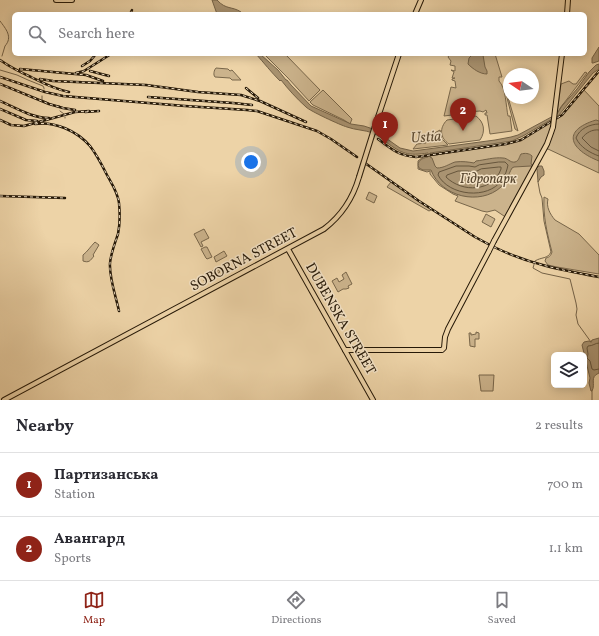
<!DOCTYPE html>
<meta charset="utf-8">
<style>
body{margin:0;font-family:Vollkorn,serif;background:#f2f2f3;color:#2b2b33}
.controls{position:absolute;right:12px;bottom:12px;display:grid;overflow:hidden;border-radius:6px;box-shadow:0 2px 10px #0003}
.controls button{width:36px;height:36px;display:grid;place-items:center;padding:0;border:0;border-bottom:1px solid #e1e1e2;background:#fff;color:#2b2b33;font:20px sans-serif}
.compass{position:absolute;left:503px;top:68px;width:36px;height:36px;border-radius:50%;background:#fff;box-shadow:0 2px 10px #0003;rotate:283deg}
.you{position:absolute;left:251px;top:162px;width:14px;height:14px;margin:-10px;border:3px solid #fff;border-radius:50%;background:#1a73e8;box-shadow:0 0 0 6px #1a73e833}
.badge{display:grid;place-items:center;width:26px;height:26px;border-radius:50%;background:#8f2418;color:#fff;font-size:13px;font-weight:700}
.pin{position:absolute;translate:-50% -33px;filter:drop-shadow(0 1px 2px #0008)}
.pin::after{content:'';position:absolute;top:21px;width:14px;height:12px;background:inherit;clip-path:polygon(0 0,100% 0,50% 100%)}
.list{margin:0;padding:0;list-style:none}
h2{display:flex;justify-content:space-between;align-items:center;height:52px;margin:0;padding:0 16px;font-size:17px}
h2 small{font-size:13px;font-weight:400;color:#7c7c81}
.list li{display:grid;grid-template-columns:26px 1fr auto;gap:12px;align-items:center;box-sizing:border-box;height:64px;padding:0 16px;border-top:1px solid #e1e1e2}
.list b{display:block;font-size:15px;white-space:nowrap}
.list p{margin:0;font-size:13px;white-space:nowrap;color:#7c7c81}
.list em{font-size:13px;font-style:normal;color:#7c7c81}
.icon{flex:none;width:22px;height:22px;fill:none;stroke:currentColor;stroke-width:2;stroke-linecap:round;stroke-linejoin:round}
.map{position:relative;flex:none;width:599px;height:400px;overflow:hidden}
.search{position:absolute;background:#fff;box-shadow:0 2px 10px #0003;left:12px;right:12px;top:12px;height:44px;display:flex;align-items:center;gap:10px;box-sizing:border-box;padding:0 14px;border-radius:6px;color:#7c7c81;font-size:15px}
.sheet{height:180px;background:#fff}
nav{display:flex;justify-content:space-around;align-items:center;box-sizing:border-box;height:56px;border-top:1px solid #e1e1e2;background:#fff;font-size:11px;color:#7c7c81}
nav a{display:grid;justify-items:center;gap:2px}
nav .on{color:#8f2418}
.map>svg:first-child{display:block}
.green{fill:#cbb38c;stroke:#78664a}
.water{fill:#a99371;stroke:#746247}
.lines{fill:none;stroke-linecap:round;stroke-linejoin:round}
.shore{stroke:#67563c;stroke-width:1}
.stream{stroke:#746247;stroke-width:1}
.major-casing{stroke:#251807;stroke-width:6}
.major{stroke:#edd3a7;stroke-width:4}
.rail-casing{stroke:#251807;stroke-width:2.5}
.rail{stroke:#f3e2c6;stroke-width:1;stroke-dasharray:3;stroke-linecap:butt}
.major-bridge-casing{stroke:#251807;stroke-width:6;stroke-linecap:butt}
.major-bridge{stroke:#edd3a7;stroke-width:4}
.labels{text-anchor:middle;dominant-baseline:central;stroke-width:3;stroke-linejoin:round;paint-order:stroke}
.park-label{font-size:14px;font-style:italic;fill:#57462f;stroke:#f3e2c6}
.street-label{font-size:14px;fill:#251807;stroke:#f3e2c6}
.water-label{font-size:15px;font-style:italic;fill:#5a4931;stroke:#f3e2c6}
</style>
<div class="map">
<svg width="599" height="400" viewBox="0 0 599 400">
<rect width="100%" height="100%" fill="#edd3a7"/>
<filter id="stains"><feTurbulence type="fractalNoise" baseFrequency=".005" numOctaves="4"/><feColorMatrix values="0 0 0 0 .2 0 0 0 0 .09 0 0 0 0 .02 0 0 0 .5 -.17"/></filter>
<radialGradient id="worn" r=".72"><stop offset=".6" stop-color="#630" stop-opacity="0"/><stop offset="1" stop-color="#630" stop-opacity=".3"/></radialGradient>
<g class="green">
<path d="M 264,54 L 285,54 L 320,90 L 309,101 L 288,78 Z"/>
<path d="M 450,54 L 495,54 L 502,77 L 499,77 L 499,81 C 506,88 506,107 508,116 L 510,116 L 512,131 L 490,134 L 487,115 L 485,115 L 485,113 L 487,113 L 486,110 L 483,112 L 480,111 L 468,112 L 465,109 L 459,109 L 456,110 L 452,115 L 444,116 L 451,87 L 456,88 L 455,81 L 452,80 L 452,79 L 455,78 L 452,78 L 454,72 L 451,70 L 455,71 L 455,66 L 450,65 L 451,61 L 448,57 Z"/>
<path d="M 216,68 L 228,69 L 230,71 L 232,70 L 241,80 L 232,80 L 230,78 L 215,77 C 213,75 214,70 216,68 Z"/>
<path d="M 585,72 L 587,73 C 579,83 572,93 564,103 C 561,106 559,110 557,114 L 561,84 L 569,81 L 573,84 L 576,84 Z"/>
<path d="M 583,89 L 599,106 L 599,173 L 548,149 L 544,150 L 507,218 L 495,210 L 487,212 L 482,211 L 455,201 L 458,196 L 453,194 L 439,185 L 430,174 L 430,171 L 427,172 L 418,169 L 418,161 L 423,157 L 506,144 L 521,140 L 562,115 Z"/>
<path d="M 323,90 L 352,119 L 350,124 L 344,120 L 313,105 L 310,102 Z"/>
<path d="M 506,94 L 507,94 L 518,131 L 515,129 Z"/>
<path d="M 476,116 C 484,122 486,131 480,140 L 449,144 C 440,138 439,128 447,120 Z"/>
<path d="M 440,130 L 442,139 L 448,145 L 413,149 L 417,144 L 426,143 L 426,137 L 429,137 L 429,136 Z"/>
<path d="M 391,182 L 431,209 L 431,210 L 429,211 L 387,187 Z"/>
<path d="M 369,192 L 377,196 L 374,203 L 366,199 Z"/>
<path d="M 544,197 L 548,199 C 546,207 550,214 555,220 L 579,234 L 599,255 L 599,274 L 557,267 L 548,265 L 545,261 L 546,258 C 550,257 551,255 552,252 C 547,233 543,216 544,197 Z"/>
<path d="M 486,214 L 495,219 L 491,227 L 482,222 Z"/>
<path d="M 204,229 L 209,238 L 201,242 L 203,246 L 201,247 L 194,234 Z"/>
<path d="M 95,242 L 99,245 L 93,255 L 94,256 C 90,261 89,263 83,261 L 83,255 C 88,251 90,247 95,242 Z"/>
<path d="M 205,247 L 207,247 L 212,257 L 207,259 L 206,258 L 201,249 Z"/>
<path d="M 224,251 L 227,256 L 216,262 L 214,257 Z"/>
<path d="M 217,268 L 220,272 L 204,281 L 204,280 L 207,278 L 206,275 Z"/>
<path d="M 346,272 L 352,284 L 348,286 L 349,288 L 346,289 L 343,289 L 338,292 L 332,281 L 337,278 L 339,282 L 344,279 L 342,275 Z"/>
<path d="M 476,332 L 479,333 L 479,339 L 475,339 L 475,347 L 470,346 L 469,333 L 471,333 L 471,335 L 476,334 Z"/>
<path d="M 479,375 L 494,375 L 493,391 L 481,391 Z"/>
</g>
<g class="water">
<path d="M 212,0 L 217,0 C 226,10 232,6 241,12 L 240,14 L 217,14 Z"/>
<path d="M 599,47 L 599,61 L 593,63 L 592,63 L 592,58 Z"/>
<path d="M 256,54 L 260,54 L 278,70 L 286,80 L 287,80 L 291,85 L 311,106 L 351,124 L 364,126 L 373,129 L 400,148 L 413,151 L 495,140 L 511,137 L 518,135 L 557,114 L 562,106 L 577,89 L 589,72 L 596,65 L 599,64 L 599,69 L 593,73 L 559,115 L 523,136 L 512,141 L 430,153 L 430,157 L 432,158 L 435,166 L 437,168 C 444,168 449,164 455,162 C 462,161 469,162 474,163 L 476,161 C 485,160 494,157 503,158 C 508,158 510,163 515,162 C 519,161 519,157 521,154 C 525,153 529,153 532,156 L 531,164 L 537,168 L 539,166 L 542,166 L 544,171 L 544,175 L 541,177 L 538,182 L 537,169 L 531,166 L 514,167 L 512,168 C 508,175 507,181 501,187 C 480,206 441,197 431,170 L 423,170 L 419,168 C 416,161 422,158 428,157 L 428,153 C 408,156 402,154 386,142 C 382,139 378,135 373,133 C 365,130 355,130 347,127 C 340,125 310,111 306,107 C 297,99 288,89 281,80 L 280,81 C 271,72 264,63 256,54 Z"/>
<path d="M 473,54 L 482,54 L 483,55 L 485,67 L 487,71 L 487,74 C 480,74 473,69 468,64 L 469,58 Z"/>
<path d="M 596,120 L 599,121 L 599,161 C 571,150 560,131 596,120 Z"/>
<path d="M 599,338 L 599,373 C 589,377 596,384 592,391 L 591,391 L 589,383 L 590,378 L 582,345 L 584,342 L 589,341 L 591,342 L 592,340 Z"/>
</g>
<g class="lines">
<g class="shore">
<path d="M 599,124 C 590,124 579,129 576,138 C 580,147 590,153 599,156"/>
<path d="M 599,130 C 592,129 586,133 582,138 L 591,147 L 599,151"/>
<path d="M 499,162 L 505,162 L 508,165 C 507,170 505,176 502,180 C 488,200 449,196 438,175 L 439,172 L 456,166 L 469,166 L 475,167 L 479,165 Z"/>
<path d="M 499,167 L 501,167 L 501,169 C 493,192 462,193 446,177 L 447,175 L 458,171 L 467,171 L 475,172 L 481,169 Z"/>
<path d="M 599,343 C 595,343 593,346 588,346 L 587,348 L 588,354 L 587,358 L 590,361 L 592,369 L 594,370 L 599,369"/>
</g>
<g class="stream">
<path d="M 0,21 C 6,29 13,37 5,46 L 2,56"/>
<path d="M 0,70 L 17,75 L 28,80 L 43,86 L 44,88 L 44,89"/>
<path d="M 42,96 L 42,100 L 53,105 L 60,106 L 60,107"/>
<path d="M 60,111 L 64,114"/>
<path d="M 65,117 L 65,118"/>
<path d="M 538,182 L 540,193 L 542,198 L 544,221 L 551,252 C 548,259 541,257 535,261 L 533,268 L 542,273 L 570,279 L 576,303 L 577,309 L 576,315 L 578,324 L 591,342"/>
<path d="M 592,400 L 592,391"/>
</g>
<g class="major-casing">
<g id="major">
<path d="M 56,0 L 72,0"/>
<path d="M 415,14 L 421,0"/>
<path d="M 567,14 L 568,0"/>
<path d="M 555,110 L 562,54"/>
<path d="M 375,126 L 399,54"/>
<path d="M 494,241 L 547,144 L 551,133 L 553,127"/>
<path d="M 288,249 L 373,400"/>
<path d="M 345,350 L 442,350 L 444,348 L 445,337 L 448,329 L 489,251"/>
<path d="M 4,400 L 324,229 C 341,216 353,198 359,177"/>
</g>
</g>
<use href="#major" class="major"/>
<g class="rail-casing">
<g id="rail">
<path d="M 130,14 L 132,10"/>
<path d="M 0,60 C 10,67 20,72 31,77 C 43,83 54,89 69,92"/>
<path d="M 82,66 L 90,61 L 96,54"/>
<path d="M 20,69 L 86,75 L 103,81"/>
<path d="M 90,71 L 109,76"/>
<path d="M 76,73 L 84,71 L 111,54"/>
<path d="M 0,77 L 45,92 L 63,96 L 185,106 L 247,110 L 257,111 L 317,131 L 331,139 L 357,157"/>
<path d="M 40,79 L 53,81 L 146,85 L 198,92 L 241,95 L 260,101 L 306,122"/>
<path d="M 0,84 L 49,104 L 63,108 L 75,110"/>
<path d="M 246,88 L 258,98"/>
<path d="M 148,97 L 233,103 L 252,105"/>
<path d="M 0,101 C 16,108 32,118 49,118"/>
<path d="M 0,109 L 26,120 L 37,121"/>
<path d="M 85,112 L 99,111"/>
<path d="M 0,120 L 11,125 L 24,126 L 75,112 L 89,111"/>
<path d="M 35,124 C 55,121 77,131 90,146 C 97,155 102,165 107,175 C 112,184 118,193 119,203 C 120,213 120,224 118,234 C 115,243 111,253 110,263 C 109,277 116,297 119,311"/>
<path d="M 378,139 C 391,149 399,156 416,157 L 506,144 L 521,140 L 562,115 L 599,71"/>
<path d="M 365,163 L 419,201 L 475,237 L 490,245"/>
<path d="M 0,196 L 65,198"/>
<path d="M 494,247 C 529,264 561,270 599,277"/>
</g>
</g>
<use href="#rail" class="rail"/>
<g class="major-bridge-casing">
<g id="major-bridge">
<path d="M 553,127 L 555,110"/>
<path d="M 359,177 L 375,126"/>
<path d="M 489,251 L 494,241"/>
</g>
</g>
<use href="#major-bridge" class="major-bridge"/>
</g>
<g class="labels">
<g class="park-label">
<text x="488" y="179">Гідропарк</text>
</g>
<g class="street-label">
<text transform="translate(244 260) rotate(-28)">SOBORNA STREET</text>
<text transform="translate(340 319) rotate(60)">DUBENSKA STREET</text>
</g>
<g class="water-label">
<text transform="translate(426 138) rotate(-4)">Ustia</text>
</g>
</g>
<rect width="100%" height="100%" filter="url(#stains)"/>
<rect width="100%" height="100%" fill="url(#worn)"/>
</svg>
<div class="controls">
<button><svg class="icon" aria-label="layers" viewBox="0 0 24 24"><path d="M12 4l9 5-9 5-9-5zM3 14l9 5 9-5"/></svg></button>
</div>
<svg class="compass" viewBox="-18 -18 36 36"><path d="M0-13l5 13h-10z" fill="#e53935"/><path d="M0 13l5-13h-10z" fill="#7c7c81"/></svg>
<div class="you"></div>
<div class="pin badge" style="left:385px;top:145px">1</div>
<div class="pin badge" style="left:463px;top:131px">2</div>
<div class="search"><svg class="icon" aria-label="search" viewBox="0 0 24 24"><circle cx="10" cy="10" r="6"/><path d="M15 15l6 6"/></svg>Search here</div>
</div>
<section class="sheet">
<h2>Nearby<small>2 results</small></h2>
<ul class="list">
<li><span class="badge">1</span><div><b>Партизанська</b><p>Station</p></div><em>700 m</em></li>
<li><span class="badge">2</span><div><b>Авангард</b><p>Sports</p></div><em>1.1 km</em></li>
</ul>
</section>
<nav>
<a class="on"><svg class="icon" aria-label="map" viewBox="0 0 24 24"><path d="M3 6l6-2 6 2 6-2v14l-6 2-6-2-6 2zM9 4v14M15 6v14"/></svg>Map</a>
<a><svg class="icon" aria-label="directions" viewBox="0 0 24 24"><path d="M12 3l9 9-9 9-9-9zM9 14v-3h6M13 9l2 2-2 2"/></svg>Directions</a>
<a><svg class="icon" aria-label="saved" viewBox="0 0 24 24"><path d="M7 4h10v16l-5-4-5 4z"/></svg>Saved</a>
</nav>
